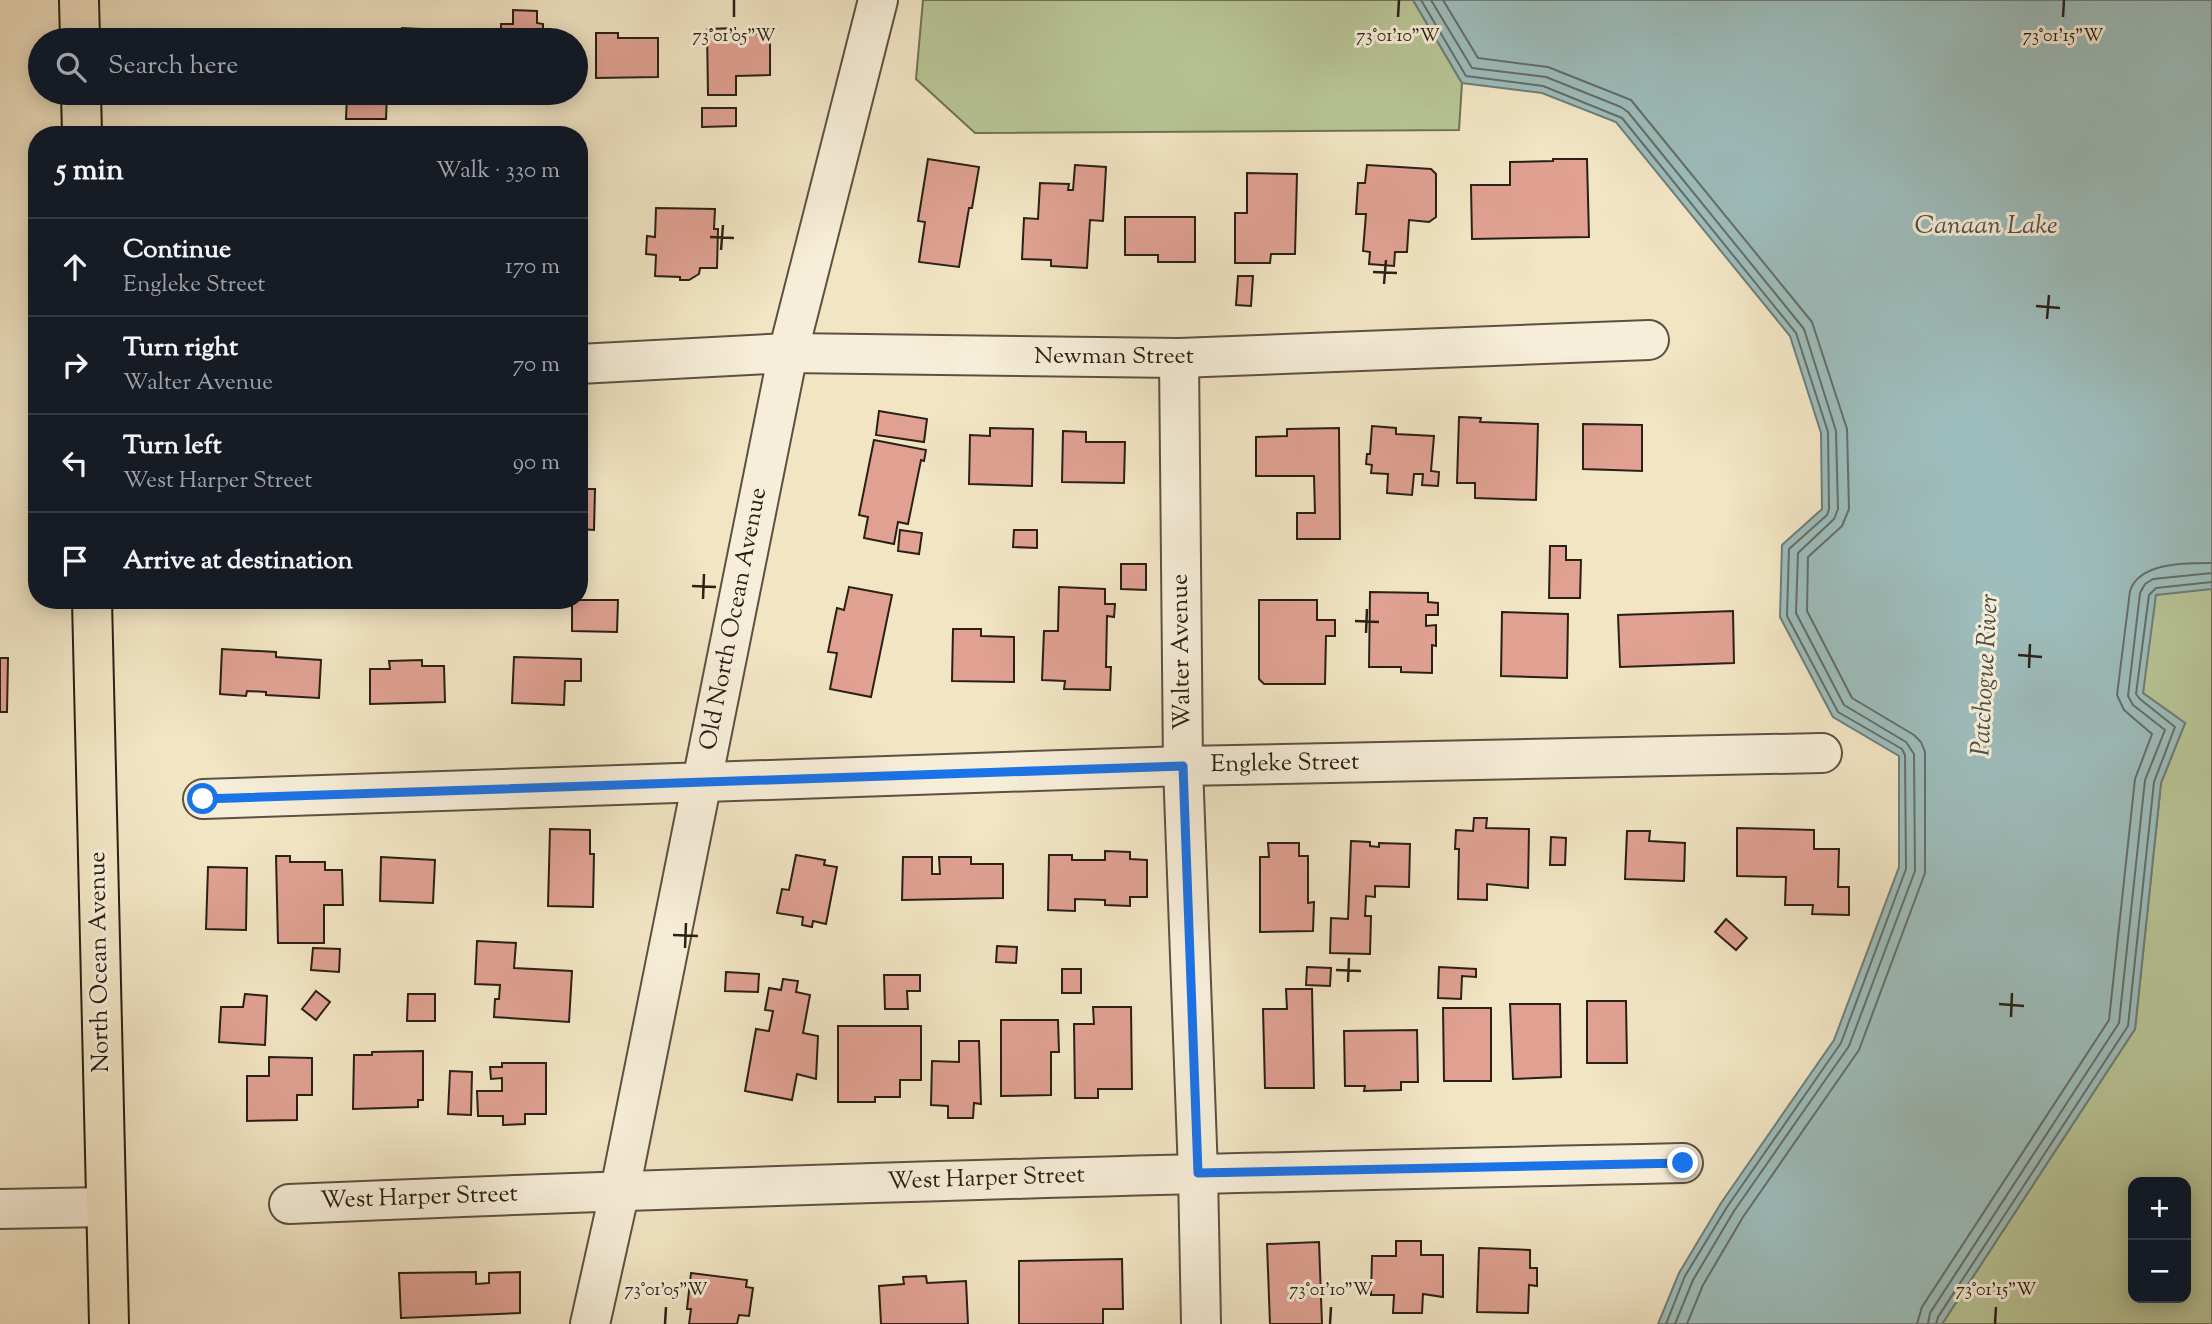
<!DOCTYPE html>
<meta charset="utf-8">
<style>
body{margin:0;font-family:"Sorts Mill Goudy",serif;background:#20242c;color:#f1f3f6}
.controls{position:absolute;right:21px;bottom:21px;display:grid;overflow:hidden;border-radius:14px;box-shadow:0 4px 18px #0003}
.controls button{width:63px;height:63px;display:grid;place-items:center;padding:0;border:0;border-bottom:2px solid #363941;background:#171b24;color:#f1f3f6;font:35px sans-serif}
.stop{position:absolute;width:21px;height:21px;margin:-16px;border:5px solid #1a73e8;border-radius:50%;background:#fff}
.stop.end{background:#1a73e8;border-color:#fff;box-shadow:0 2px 7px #0008}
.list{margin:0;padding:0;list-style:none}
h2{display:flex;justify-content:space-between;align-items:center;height:91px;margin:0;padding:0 28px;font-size:30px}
h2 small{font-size:23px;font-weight:400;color:#9ea1a6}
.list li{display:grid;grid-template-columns:46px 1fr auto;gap:21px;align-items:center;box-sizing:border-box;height:98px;padding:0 28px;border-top:2px solid #363941}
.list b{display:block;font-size:26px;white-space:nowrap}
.list p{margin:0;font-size:23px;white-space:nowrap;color:#9ea1a6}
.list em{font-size:23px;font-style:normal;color:#9ea1a6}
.icon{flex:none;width:38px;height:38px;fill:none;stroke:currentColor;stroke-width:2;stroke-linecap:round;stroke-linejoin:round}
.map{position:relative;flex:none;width:2212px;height:1324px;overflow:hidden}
.search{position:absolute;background:#171b24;box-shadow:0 4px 18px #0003;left:28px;top:28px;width:560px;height:77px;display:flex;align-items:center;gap:18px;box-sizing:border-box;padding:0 24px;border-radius:38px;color:#9ea1a6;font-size:26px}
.panel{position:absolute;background:#171b24;box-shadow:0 4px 18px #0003;left:28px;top:126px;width:560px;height:483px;border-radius:28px}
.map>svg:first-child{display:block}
.green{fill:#b8c596;stroke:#717256;stroke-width:2;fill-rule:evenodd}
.water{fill:#9dbdbc;stroke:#6f7e79;stroke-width:2}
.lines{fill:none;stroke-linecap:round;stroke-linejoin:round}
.shore{stroke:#646e68;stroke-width:2}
.building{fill:#e0a193;stroke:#2a2015;stroke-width:2}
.minor-casing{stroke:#5c5141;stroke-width:42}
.major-casing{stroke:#2a2015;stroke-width:42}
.minor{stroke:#f7eed9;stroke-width:38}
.major{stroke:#f2e5c4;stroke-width:38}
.route{stroke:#1a73e8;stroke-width:9}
.ticks{fill:none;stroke:#2a2015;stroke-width:2.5}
.labels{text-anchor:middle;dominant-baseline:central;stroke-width:6;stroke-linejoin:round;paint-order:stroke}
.street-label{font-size:24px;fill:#2a2015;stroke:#f7eed9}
.water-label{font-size:26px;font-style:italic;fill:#4c4f47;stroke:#f7eed9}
.ticks-label{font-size:18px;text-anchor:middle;fill:#2a2015;stroke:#f7eed9;stroke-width:6;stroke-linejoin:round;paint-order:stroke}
</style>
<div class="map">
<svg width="2212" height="1324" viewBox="0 0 2212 1324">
<rect width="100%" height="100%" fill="#f2e5c4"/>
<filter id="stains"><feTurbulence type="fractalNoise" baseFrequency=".00286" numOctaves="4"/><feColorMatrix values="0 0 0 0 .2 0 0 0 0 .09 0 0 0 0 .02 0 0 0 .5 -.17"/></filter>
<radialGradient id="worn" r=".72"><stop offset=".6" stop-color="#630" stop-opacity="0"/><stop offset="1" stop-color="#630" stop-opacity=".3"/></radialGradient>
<g class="green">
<path d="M 923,0 L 1413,0 L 1462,83 L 1459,130 L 975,133 L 916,79 Z"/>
<path d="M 2212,0 L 2212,1324 L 1942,1324 L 2135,1029 L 2161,783 L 2185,723 L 2143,693 ZM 2133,1182 L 2186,1182 L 2186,1298 L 2133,1298 Z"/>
</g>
<path class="water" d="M 1413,0 L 2212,0 L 2212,589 L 2156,595 L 2143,693 L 2185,723 L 2161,783 L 2135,1029 L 1942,1324 L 1658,1324 L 1679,1273 L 1721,1203 L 1834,1040 L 1899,867 L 1899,756 L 1833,717 L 1780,617 L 1782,545 L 1822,509 L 1821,433 L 1790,336 L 1616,122 L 1542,93 L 1462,83 Z"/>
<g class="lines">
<g class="shore">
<path d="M 1421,0 L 1466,76 L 1543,86 L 1622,118 L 1796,333 L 1828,432 L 1829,509 L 1827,515 L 1789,549 L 1787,616 L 1838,712 L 1902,749 L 1905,755 L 1906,869 L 1841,1043 L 1727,1207 L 1685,1276 L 1666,1324"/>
<path d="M 1431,0 L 1472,68 L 1546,77 L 1621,107 L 1628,112 L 1804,329 L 1836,431 L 1838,509 L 1834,519 L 1798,553 L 1796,613 L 1844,705 L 1906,742 L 1914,754 L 1915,871 L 1849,1046 L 1734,1211 L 1693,1280 L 1675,1324"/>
<path d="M 1443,0 L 1478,58 L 1548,67 L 1631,100 L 1812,322 L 1847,429 L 1849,509 L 1842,526 L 1808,557 L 1807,611 L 1852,698 L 1914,735 L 1921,742 L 1925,752 L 1925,873 L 1859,1050 L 1743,1217 L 1703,1285 L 1687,1324"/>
<path d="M 1917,1324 L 1922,1307 L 2109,1020 L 2135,779 L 2152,734 L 2124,710 L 2117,695 L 2130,591 C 2139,562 2186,563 2212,563"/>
<path d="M 1928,1324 L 1930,1313 L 2119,1023 L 2145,780 L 2165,730 L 2133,705 L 2128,696 L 2140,593 L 2145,584 L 2153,579 L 2212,573"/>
<path d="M 1936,1324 L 1938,1317 L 2128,1026 L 2154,782 L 2175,727 L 2140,699 L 2136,694 L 2149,595 L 2156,588 L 2212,582"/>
</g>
</g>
<g class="building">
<path d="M 513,10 L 537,11 L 537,23 L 543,24 L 543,40 L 501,40 L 501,24 L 513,24 Z"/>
<path d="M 402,28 L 420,29 L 420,39 L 435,38 L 435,40 L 387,40 L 402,40 Z"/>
<path d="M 735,28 L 735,34 L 770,34 L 770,75 L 736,76 L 736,95 L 708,95 L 707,29 Z"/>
<path d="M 596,33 L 618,33 L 618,38 L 658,38 L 658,77 L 596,78 Z"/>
<path d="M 347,93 L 387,93 L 386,119 L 346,119 Z"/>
<rect x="417" y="93" width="35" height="7"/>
<path d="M 702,108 L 736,108 L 736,126 L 702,127 Z"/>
<path d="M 928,159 L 979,167 L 972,208 L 969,208 L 959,267 L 919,262 L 925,222 L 918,221 Z"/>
<path d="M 1553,159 L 1587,159 L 1589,237 L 1472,239 L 1471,185 L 1510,185 L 1510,162 L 1553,161 Z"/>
<path d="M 1075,165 L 1106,167 L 1103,221 L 1090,220 L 1087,268 L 1051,266 L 1051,260 L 1022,259 L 1024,218 L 1038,219 L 1040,183 L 1069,184 L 1068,190 L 1073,190 Z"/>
<path d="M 1367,165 L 1431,169 L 1436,174 L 1436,217 L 1429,222 L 1409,220 L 1407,252 L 1395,252 L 1394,266 L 1369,264 L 1370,252 L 1363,251 L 1366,214 L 1356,214 L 1358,183 L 1365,183 Z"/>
<path d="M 1247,173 L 1297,174 L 1295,254 L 1271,254 L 1270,263 L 1235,263 L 1235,213 L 1247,213 Z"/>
<path d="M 656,208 L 715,209 L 714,229 L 718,229 L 717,268 L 700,268 L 699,274 L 689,280 L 680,280 L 680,277 L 655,276 L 656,255 L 646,254 L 647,236 L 655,237 Z"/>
<path d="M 1125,217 L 1195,217 L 1195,262 L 1158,262 L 1158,255 L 1125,255 Z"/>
<path d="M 1238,276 L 1253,276 L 1251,306 L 1236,305 Z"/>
<path d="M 879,411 L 927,419 L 924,442 L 876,435 Z"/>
<path d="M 1459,417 L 1481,418 L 1480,422 L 1538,424 L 1536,500 L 1475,498 L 1475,483 L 1457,483 Z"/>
<path d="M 1583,424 L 1642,425 L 1642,471 L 1583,469 Z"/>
<path d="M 1372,426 L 1396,428 L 1396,434 L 1434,436 L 1431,471 L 1439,472 L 1438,486 L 1422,485 L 1423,474 L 1414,474 L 1412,495 L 1387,493 L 1388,474 L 1371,473 L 1372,465 L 1366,464 L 1367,454 L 1370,454 Z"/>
<path d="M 990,428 L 1033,429 L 1032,486 L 969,484 L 970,435 L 990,436 Z"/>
<path d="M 1339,428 L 1340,539 L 1297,539 L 1297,513 L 1315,513 L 1314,476 L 1256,476 L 1256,437 L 1287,436 L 1287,429 Z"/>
<path d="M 1063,431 L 1086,432 L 1086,442 L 1125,442 L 1124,483 L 1062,482 Z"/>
<path d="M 874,440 L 926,450 L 924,461 L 921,460 L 908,524 L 898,522 L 894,544 L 864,538 L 868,517 L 859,515 Z"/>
<path d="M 579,489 L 595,489 L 594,530 L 579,529 Z"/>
<path d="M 900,530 L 922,533 L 919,554 L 898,551 Z"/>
<path d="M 1014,530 L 1037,530 L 1037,548 L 1013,547 Z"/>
<path d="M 1550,546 L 1566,546 L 1566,560 L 1581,560 L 1580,598 L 1549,598 Z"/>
<path d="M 1121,564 L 1146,564 L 1146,590 L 1121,589 Z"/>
<path d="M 849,587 L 892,595 L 871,697 L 830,689 L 837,653 L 828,652 L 837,608 L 844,610 Z"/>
<path d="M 1059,587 L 1105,589 L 1105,604 L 1115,604 L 1114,617 L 1107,616 L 1106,667 L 1111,667 L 1110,690 L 1064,689 L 1065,681 L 1042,680 L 1044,631 L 1058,631 Z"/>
<path d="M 1370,592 L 1428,593 L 1428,602 L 1438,603 L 1438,615 L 1426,615 L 1426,626 L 1436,625 L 1436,646 L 1432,645 L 1432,673 L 1401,672 L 1401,667 L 1369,667 Z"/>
<path d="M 572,600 L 618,600 L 617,632 L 572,631 Z"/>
<path d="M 1259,600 L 1317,600 L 1317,620 L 1335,620 L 1335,636 L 1326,636 L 1325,684 L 1264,684 L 1259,679 Z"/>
<path d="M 1733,611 L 1734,663 L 1620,667 L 1618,615 Z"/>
<path d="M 1502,612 L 1568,614 L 1567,678 L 1501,676 Z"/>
<path d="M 953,629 L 981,629 L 981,636 L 1014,637 L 1014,682 L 952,681 Z"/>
<path d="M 222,649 L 276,652 L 276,657 L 321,660 L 319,698 L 266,695 L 266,692 L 247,691 L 246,696 L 220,694 Z"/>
<path d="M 514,657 L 581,659 L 581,681 L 565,681 L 564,705 L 512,703 Z"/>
<path d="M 0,658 L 8,658 L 7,712 L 0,712 Z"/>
<path d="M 422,660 L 422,666 L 444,666 L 445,702 L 370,704 L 370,669 L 390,669 L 389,661 Z"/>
<path d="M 1474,818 L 1487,818 L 1486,828 L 1529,829 L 1528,888 L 1487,884 L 1487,900 L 1458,899 L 1459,849 L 1455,849 L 1456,830 L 1473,831 Z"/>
<path d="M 1737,828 L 1814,830 L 1814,849 L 1839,849 L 1838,887 L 1849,887 L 1849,915 L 1812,914 L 1813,905 L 1785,905 L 1786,877 L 1737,876 Z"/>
<path d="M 550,829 L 590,830 L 590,854 L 594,854 L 593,907 L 548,906 Z"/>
<path d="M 1627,831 L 1650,831 L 1649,841 L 1685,843 L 1684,881 L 1625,879 Z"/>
<path d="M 1551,837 L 1566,838 L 1565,865 L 1550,865 Z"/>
<path d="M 1351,841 L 1370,842 L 1370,846 L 1379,847 L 1379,843 L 1410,844 L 1409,887 L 1375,886 L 1375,897 L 1366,896 L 1365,916 L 1371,916 L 1370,954 L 1330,953 L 1331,918 L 1348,919 Z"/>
<path d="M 1268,843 L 1299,843 L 1299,856 L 1308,856 L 1308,903 L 1314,902 L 1313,931 L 1260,932 L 1260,857 L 1269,857 Z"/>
<path d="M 1105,851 L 1130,852 L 1130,859 L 1147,860 L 1147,897 L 1130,897 L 1130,906 L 1105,905 L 1105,900 L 1075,899 L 1075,911 L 1048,910 L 1049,855 L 1072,855 L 1072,860 L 1105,860 Z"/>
<path d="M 796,855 L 825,860 L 824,865 L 837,867 L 826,924 L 813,921 L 812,927 L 802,925 L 803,917 L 777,913 L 782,889 L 789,890 Z"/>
<path d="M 276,856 L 290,856 L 290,862 L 325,862 L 325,870 L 342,870 L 343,905 L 324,905 L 324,943 L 278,943 Z"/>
<path d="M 381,857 L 435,860 L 433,903 L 380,901 Z"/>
<path d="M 903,857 L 932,857 L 932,874 L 940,874 L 939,857 L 971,857 L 971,864 L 1003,864 L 1003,898 L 902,900 Z"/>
<path d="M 208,867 L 247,868 L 246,930 L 206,929 Z"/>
<path d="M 1726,919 L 1747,938 L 1736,950 L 1715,932 Z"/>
<path d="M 477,941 L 516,943 L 514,968 L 572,971 L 569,1022 L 494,1017 L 495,999 L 499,999 L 500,985 L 475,984 Z"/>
<path d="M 997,946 L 1017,947 L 1016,963 L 996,962 Z"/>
<path d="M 313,948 L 340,949 L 339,972 L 311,970 Z"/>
<path d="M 1307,967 L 1331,968 L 1330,986 L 1306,985 Z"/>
<path d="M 1439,967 L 1476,969 L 1476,977 L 1462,976 L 1461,999 L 1438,998 Z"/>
<rect x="1062" y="969" width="19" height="24"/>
<path d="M 726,972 L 759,974 L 758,992 L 725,991 Z"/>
<path d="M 884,975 L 920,975 L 920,991 L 907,991 L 908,1009 L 885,1009 Z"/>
<path d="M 783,979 L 798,981 L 796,992 L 810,995 L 803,1033 L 818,1036 L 816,1079 L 797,1074 L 792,1100 L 745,1091 L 756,1029 L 769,1031 L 773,1011 L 765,1010 L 769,988 L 781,990 Z"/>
<path d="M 1286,989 L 1312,989 L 1314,1088 L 1265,1088 L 1263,1009 L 1287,1009 Z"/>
<path d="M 316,991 L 330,1002 L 316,1020 L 302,1009 Z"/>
<path d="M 245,994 L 267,996 L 265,1045 L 219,1042 L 221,1007 L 243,1007 Z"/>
<path d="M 408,994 L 435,994 L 435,1021 L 407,1021 Z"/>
<path d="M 1587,1001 L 1626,1001 L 1627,1063 L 1587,1063 Z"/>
<path d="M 1510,1004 L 1560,1004 L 1561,1077 L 1513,1079 Z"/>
<path d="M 1093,1007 L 1131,1007 L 1132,1089 L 1098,1089 L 1098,1098 L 1075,1098 L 1074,1024 L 1094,1024 Z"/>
<path d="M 1443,1008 L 1491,1008 L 1491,1081 L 1444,1081 Z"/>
<path d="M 1001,1020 L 1058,1020 L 1059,1052 L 1051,1052 L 1051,1095 L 1001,1096 Z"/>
<path d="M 838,1026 L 921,1026 L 921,1080 L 900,1080 L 900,1097 L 875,1097 L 875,1102 L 838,1102 Z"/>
<path d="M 1417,1030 L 1418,1082 L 1401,1082 L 1401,1090 L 1364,1091 L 1365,1086 L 1345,1086 L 1344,1031 Z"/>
<path d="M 959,1041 L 979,1041 L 981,1104 L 974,1103 L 973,1118 L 948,1118 L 948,1106 L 931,1105 L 932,1061 L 959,1062 Z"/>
<path d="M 423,1051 L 423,1100 L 418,1100 L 418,1107 L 353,1109 L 354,1055 L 372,1055 L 372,1052 Z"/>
<path d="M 269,1057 L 312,1058 L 312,1095 L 297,1095 L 297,1120 L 247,1121 L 247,1076 L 269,1076 Z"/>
<path d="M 502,1063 L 546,1063 L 546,1114 L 525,1114 L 525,1124 L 503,1125 L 503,1116 L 478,1116 L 477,1091 L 502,1091 L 502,1078 L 491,1079 L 490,1067 L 502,1067 Z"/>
<path d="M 450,1071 L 472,1072 L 471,1115 L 448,1114 Z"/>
<path d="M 1396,1241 L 1421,1241 L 1421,1255 L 1443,1255 L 1443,1297 L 1423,1294 L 1422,1313 L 1393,1313 L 1394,1295 L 1371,1295 L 1372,1256 L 1396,1256 Z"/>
<path d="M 1319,1242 L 1322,1324 L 1270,1324 L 1267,1244 Z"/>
<path d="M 1479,1248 L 1530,1250 L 1530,1268 L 1537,1268 L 1537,1286 L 1529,1285 L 1528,1313 L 1477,1312 Z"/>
<path d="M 1122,1259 L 1123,1309 L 1103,1309 L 1103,1324 L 1019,1324 L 1019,1261 Z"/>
<path d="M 476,1272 L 476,1284 L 489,1283 L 489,1273 L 520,1272 L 520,1313 L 401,1318 L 399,1273 Z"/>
<path d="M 691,1273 L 747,1280 L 746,1287 L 753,1288 L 749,1316 L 739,1315 L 737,1324 L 689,1324 L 691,1309 L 687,1309 Z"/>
<path d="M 926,1276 L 927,1283 L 966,1281 L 968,1324 L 881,1324 L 879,1286 L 904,1284 L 903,1277 Z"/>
</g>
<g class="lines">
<g class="minor-casing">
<g id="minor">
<path d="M 1179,358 L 1183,766 L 1198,1173 L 1201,1324"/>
<path d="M 579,364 L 788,353 L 1179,358 L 1649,340"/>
<path d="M 203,799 L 1183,766 L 1822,753"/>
<path d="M 289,1204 C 754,1184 1218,1173 1683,1163"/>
<path d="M 0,1209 L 106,1207"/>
<path d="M 590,1324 L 620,1190 L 788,353 L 878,0"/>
</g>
</g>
<g class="major-casing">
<g id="major">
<path d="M 79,0 L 80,40"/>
<path d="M 81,93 L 82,135"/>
<path d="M 92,600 L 109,1324"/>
</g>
</g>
<use href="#minor" class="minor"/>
<use href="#major" class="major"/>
</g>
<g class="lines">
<path class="route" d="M 203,799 L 1183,766 L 1198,1173 L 1683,1163"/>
</g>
<path class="ticks" d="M 734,17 L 734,0M 1398,17 L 1399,0M 2063,17 L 2064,0M 710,237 L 734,238M 721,250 L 723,225M 1373,272 L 1397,273M 1384,284 L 1386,260M 2036,306 L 2060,308M 2047,319 L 2049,295M 692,586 L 716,587M 703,599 L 704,574M 1355,621 L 1379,622M 1366,633 L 1367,609M 2018,655 L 2042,657M 2029,668 L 2030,644M 673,935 L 698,936M 685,948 L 686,923M 1336,970 L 1361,971M 1348,982 L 1349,958M 1999,1004 L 2024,1006M 2011,1017 L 2012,993M 665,1324 L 666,1307M 1330,1324 L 1331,1307M 1995,1324 L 1996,1307"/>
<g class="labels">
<g class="street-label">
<text x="1114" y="357">Newman Street</text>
<text transform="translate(734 619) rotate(-79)">Old North Ocean Avenue</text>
<text transform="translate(1182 652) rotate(-91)">Walter Avenue</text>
<text transform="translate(1285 764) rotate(-1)">Engleke Street</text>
<text transform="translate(100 962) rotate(-91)">North Ocean Avenue</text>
<text transform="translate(986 1179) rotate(-2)">West Harper Street</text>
<text transform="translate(419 1198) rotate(-2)">West Harper Street</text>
</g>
<g class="water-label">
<text x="1986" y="226">Canaan Lake</text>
<text transform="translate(1986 675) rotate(-87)">Patchogue River</text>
</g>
</g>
<g class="ticks-label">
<text x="734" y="41">73°01'05"W</text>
<text x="1398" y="41">73°01'10"W</text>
<text x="2063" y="41">73°01'15"W</text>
<text x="666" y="1295">73°01'05"W</text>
<text x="1331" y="1295">73°01'10"W</text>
<text x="1996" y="1295">73°01'15"W</text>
</g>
<rect width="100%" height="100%" filter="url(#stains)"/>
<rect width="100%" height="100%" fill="url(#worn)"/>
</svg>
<div class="controls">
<button>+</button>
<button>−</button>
</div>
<div class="stop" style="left:203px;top:799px"></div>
<div class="stop end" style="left:1683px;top:1163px"></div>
<div class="search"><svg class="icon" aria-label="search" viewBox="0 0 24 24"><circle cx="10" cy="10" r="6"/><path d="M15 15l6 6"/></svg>Search here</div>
<section class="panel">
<h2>5 min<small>Walk · 330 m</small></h2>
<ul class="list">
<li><svg class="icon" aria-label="ahead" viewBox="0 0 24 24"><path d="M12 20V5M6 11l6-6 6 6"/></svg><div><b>Continue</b><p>Engleke Street</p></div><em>170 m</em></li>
<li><svg class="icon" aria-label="right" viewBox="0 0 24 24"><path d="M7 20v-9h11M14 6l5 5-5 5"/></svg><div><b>Turn right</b><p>Walter Avenue</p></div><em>70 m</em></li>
<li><svg class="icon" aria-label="left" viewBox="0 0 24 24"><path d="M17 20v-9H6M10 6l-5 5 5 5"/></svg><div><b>Turn left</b><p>West Harper Street</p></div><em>90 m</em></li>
<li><svg class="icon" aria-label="arrive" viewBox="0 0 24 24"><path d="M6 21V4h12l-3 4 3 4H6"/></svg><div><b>Arrive at destination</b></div></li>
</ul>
</section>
</div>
